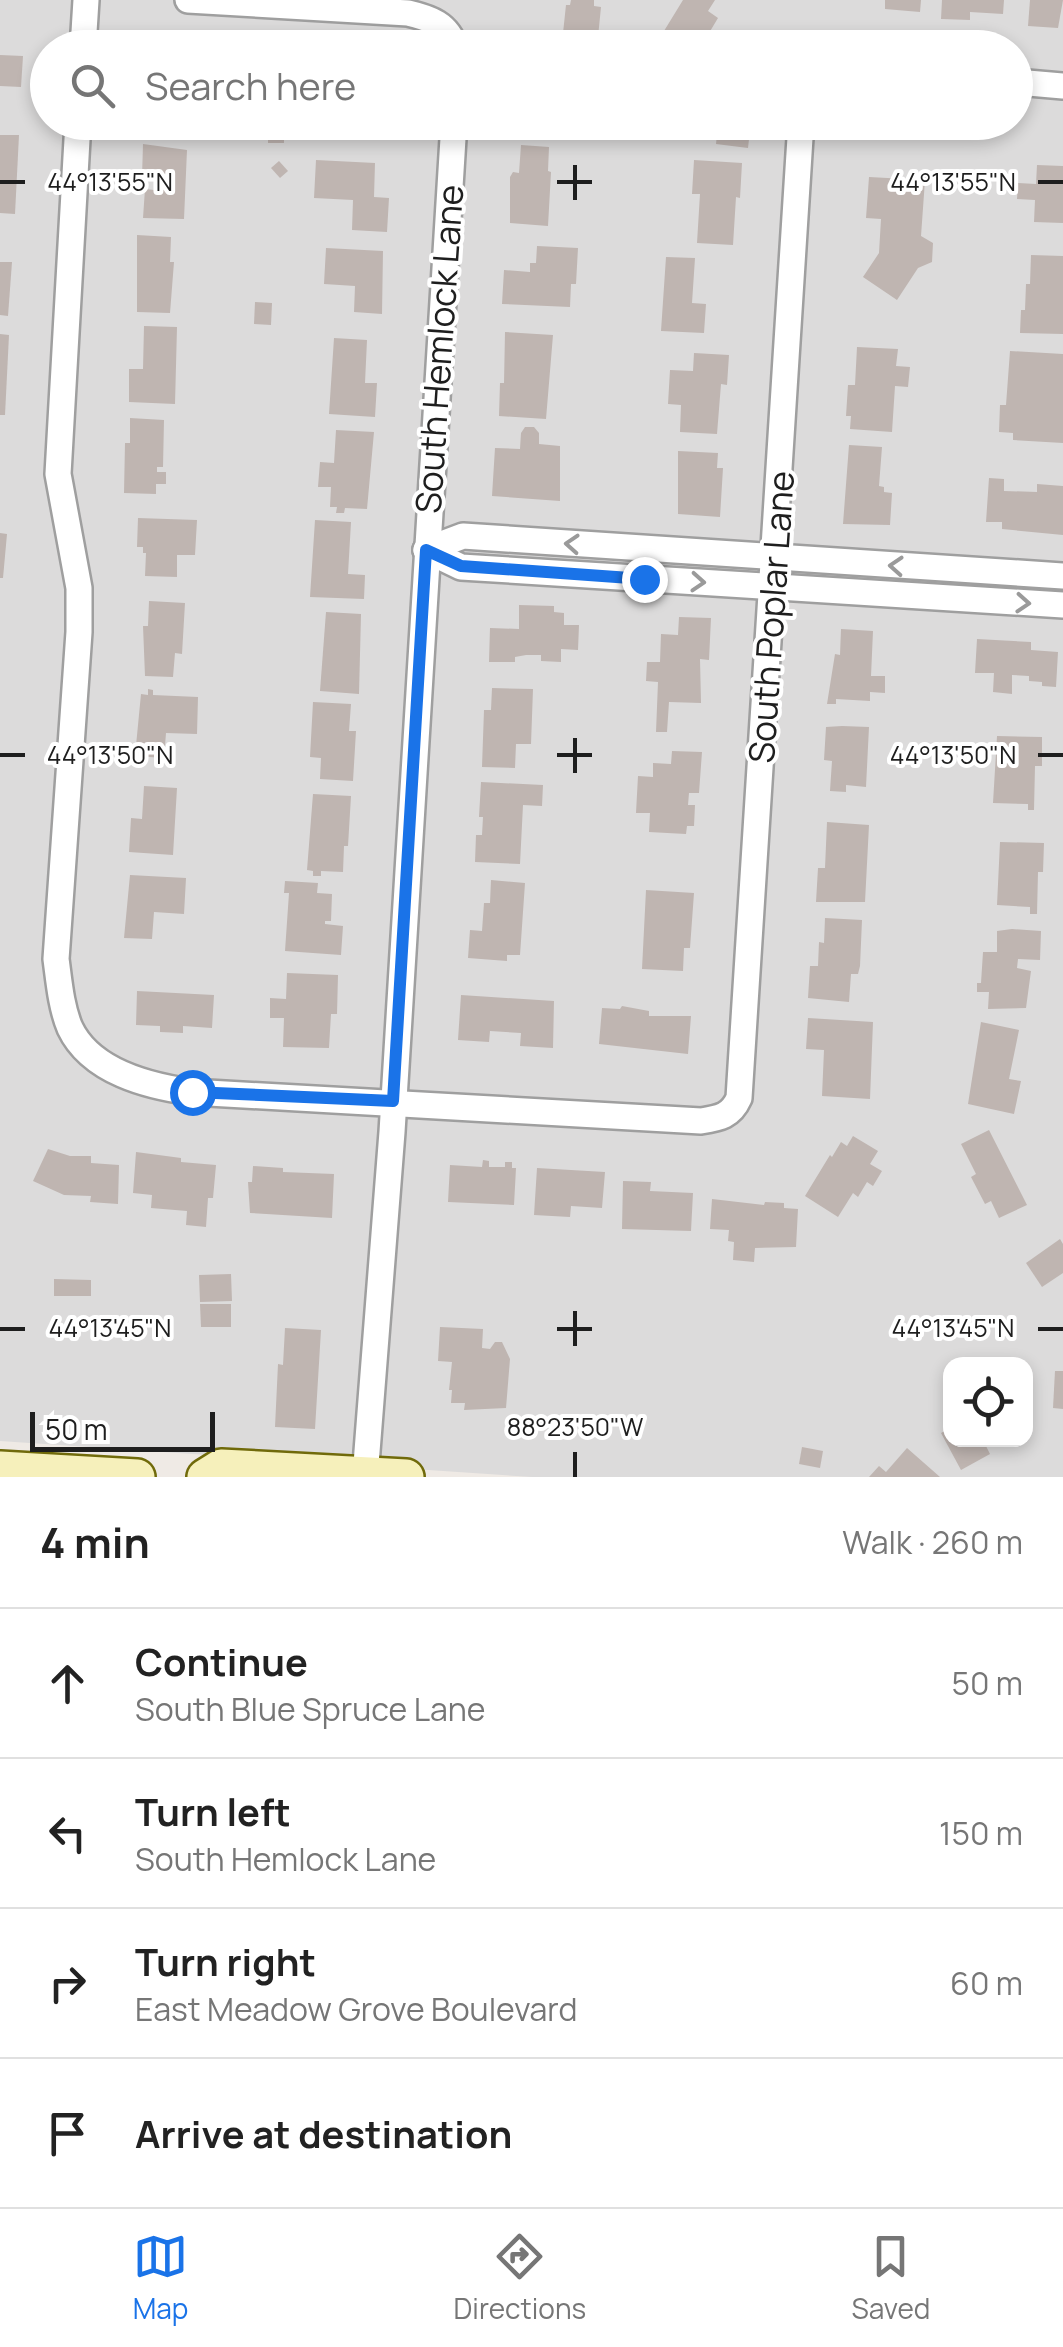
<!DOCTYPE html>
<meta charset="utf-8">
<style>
body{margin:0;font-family:Manrope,sans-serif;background:#f6f6f6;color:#222}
.controls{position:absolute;right:30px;bottom:30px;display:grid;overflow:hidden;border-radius:20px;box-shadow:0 5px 15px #0003}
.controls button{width:90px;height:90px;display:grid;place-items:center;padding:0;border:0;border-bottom:2px solid #e0e0e0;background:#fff;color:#222;font:50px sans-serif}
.scale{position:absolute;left:30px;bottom:25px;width:185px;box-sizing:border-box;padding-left:10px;border:5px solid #1e1e1e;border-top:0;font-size:28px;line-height:35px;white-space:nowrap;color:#1e1e1e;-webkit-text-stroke:8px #fff;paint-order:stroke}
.stop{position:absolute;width:30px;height:30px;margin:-22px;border:8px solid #1a73e8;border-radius:50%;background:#fff}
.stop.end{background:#1a73e8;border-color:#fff;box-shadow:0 2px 10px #0008}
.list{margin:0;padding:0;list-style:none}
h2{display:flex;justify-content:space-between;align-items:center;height:130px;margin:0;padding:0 40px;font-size:42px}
h2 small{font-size:32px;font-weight:400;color:#767676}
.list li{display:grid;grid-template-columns:65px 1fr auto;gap:30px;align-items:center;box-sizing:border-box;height:150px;padding:0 40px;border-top:2px solid #e0e0e0}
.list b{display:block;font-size:38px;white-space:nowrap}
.list p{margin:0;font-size:32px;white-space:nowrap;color:#767676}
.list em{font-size:32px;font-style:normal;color:#767676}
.icon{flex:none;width:55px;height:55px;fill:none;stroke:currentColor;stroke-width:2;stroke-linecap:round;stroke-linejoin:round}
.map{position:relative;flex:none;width:1063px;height:1477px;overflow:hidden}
.search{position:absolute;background:#fff;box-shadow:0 5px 15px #0003;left:30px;right:30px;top:30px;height:110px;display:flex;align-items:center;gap:25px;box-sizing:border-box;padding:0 35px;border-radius:55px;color:#767676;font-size:38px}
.sheet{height:730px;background:#fff}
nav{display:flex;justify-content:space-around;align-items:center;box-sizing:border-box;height:140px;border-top:2px solid #e0e0e0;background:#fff;font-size:28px;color:#767676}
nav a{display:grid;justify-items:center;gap:5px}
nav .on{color:#1a73e8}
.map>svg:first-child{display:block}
.residential{fill:#dcdbdb;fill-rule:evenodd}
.building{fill:#bfb5b1}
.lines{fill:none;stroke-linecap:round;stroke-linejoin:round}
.minor-casing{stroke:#9f9f9f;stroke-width:30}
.secondary-casing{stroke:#706a0a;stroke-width:40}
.minor{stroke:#fff;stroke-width:25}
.secondary{stroke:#f6f0bb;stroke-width:35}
.oneway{stroke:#9a9a9a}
.route{stroke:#1a73e8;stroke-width:12}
.ticks{fill:none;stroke:#1e1e1e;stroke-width:4}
.labels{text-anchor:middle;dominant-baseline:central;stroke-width:8;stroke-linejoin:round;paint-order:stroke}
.street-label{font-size:35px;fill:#1e1e1e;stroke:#fff}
.ticks-label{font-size:25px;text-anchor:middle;fill:#1e1e1e;stroke:#fff;stroke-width:8;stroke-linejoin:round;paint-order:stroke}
</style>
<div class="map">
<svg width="1063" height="1477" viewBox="0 0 1063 1477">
<rect width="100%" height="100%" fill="#efeae5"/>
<path class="residential" d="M 0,0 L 1063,0 L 1063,1477 L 532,1477 L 0,1441 ZM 48,48 L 1016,48 L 1016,122 L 48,122 ZM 950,1364 L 1026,1364 L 1026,1440 L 950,1440 Z"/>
<g class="building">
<path d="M 571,0 L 594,0 L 594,6 L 601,7 L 598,37 L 563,33 L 566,5 L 570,5 Z"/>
<path d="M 683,0 L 715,0 L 708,11 L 718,18 L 700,48 L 691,48 L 664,31 Z"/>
<path d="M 885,0 L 921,0 L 920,12 L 885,9 Z"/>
<path d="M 942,0 L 1004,0 L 1003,14 L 970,12 L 970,20 L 941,19 Z"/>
<path d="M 1030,0 L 1063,0 L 1058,28 L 1028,26 Z"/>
<path d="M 0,55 L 23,56 L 21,87 L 0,86 Z"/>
<path d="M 318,122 L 394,122 L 394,133 L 333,132 L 333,126 L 318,126 Z"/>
<path d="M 538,122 L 579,122 L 579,128 L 538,125 Z"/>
<path d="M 665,122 L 751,122 L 748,148 L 716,144 L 717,134 L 664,128 Z"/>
<rect x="268" y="131" width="16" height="12"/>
<path d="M 0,135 L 19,135 L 15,214 L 0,213 Z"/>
<path d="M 143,144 L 187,150 L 184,219 L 143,218 L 145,189 L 154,190 L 154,177 L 142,177 Z"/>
<path d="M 521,145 L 549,147 L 548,171 L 551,172 L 548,226 L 510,223 L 510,177 L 513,172 L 519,173 Z"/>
<path d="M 316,160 L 375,163 L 374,197 L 389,198 L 387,232 L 352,230 L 353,200 L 314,198 Z"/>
<path d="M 694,160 L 742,163 L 740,198 L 736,197 L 733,245 L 697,243 L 700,194 L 692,194 Z"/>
<path d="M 279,161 L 288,171 L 280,178 L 271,168 Z"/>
<path d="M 1037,165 L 1063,166 L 1063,223 L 1034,222 L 1035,200 L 1017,199 L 1018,183 L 1036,184 Z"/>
<path d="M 869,177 L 925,180 L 921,236 L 933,243 L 932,262 L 918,268 L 897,300 L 863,277 L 879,253 L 881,219 L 866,218 Z"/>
<path d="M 137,235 L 171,237 L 170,262 L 174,262 L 170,313 L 137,312 Z"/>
<path d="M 537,246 L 578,248 L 576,284 L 571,284 L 570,307 L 502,304 L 504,270 L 530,272 L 530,263 L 536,263 Z"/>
<path d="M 326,248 L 383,251 L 382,314 L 354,312 L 355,286 L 324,284 Z"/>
<path d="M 1031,255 L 1063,256 L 1063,334 L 1020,333 L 1021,310 L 1025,310 L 1026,284 L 1030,284 Z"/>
<path d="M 666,257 L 695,258 L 692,303 L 706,304 L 704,333 L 661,331 Z"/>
<path d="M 0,262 L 12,262 L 8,316 L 0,315 Z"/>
<path d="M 255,302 L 272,303 L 271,325 L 254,324 Z"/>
<path d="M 144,326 L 177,327 L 175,404 L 129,402 L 129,369 L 143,369 Z"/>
<path d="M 505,332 L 553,335 L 546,419 L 499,416 L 500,383 L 504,383 Z"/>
<path d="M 0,334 L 9,335 L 5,415 L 0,415 Z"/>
<path d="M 334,338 L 367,340 L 365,383 L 377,383 L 375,417 L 329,414 Z"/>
<path d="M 857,347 L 898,349 L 896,366 L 910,367 L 908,387 L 895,386 L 892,432 L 850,429 L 851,416 L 846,416 L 848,385 L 855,385 Z"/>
<path d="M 1010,351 L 1063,354 L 1063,443 L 1013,440 L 1013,433 L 999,432 L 1000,405 L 1006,405 Z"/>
<path d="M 694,353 L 729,355 L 727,385 L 721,384 L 717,434 L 680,432 L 681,405 L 668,404 L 670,370 L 693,371 Z"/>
<path d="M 130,418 L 164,420 L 163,467 L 157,467 L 157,472 L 166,472 L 166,484 L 156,484 L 156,494 L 124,493 L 125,443 L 130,443 Z"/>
<path d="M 525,427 L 534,427 L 539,433 L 539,444 L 560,446 L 560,501 L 492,496 L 495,448 L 520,449 L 521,433 Z"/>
<path d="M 336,430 L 374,432 L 367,509 L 345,508 L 344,513 L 336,513 L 337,507 L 330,507 L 331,487 L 318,487 L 320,462 L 334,463 Z"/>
<path d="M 849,445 L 882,447 L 879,486 L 884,487 L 884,492 L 892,493 L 890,525 L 843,524 Z"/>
<path d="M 678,451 L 718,453 L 717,468 L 723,468 L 720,517 L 678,514 Z"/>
<path d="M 989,478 L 1004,479 L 1004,491 L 1037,492 L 1037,484 L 1063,486 L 1063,535 L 1002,529 L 1002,522 L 986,522 Z"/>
<path d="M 138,518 L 197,520 L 195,555 L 177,555 L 177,577 L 145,576 L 146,553 L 143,553 L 143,547 L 137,547 Z"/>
<path d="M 315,520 L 351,522 L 348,574 L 365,575 L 364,599 L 310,597 Z"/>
<path d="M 0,533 L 7,534 L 3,578 L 0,578 Z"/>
<path d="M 149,601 L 185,603 L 182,654 L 175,653 L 173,677 L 145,676 L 143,626 L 148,626 Z"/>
<path d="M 519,605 L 554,606 L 554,612 L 564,613 L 564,625 L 579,625 L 578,650 L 561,649 L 561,662 L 541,661 L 541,655 L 526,655 L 515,657 L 515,662 L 489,662 L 490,628 L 519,629 Z"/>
<path d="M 326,612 L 361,614 L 359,694 L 320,691 Z"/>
<path d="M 679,617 L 711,618 L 709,660 L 700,659 L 701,703 L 669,702 L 667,732 L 656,732 L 658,682 L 646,681 L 647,662 L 660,662 L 661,634 L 678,635 Z"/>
<path d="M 841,629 L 873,631 L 871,676 L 885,676 L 885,693 L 870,692 L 870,701 L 836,699 L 836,704 L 827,704 L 835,654 L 840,655 Z"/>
<path d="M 977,639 L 1031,642 L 1031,650 L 1058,652 L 1056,687 L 1042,686 L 1042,682 L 1029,681 L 1029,676 L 1012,675 L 1012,694 L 993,692 L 994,673 L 975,673 Z"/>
<path d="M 492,688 L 533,689 L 531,744 L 516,744 L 515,768 L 482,767 L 484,710 L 491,710 Z"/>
<path d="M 148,689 L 153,690 L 153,695 L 198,697 L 197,734 L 166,733 L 164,758 L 135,756 L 141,694 L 148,695 Z"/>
<path d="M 313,702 L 351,704 L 349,731 L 356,731 L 353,781 L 320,779 L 321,758 L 310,757 Z"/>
<path d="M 842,726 L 869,727 L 866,787 L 846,785 L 846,792 L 830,791 L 832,761 L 824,760 L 826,727 Z"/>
<path d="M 997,736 L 1042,737 L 1042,766 L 1035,766 L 1034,810 L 1028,810 L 1028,804 L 993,803 Z"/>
<path d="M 672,751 L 702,752 L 699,793 L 689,793 L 688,805 L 695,805 L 694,826 L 687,826 L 686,834 L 649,832 L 650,813 L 636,813 L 638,776 L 653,777 L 653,763 L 671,764 Z"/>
<path d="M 481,782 L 543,785 L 542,806 L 523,805 L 520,864 L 475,862 L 476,835 L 482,835 L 483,817 L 479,817 Z"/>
<path d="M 144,786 L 177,788 L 173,855 L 129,852 L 131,818 L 142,819 Z"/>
<path d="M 313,794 L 351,796 L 348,846 L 344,846 L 343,872 L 321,871 L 321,876 L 313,876 L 313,871 L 307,870 Z"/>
<path d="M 827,822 L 869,825 L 865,902 L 816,902 L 818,868 L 825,868 Z"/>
<path d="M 1000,842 L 1044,843 L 1043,872 L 1038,872 L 1037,914 L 1030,914 L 1030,907 L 997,905 Z"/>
<path d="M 130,875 L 186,878 L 184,914 L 154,912 L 152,939 L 124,938 Z"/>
<path d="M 491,880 L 525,883 L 520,955 L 507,955 L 507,961 L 468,958 L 470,930 L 482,931 L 484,903 L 490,903 Z"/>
<path d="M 285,881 L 318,883 L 317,893 L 332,894 L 331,921 L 325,921 L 325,924 L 343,926 L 341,955 L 285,951 L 289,893 L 284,893 Z"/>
<path d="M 646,890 L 694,893 L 690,948 L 684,948 L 683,971 L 642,969 Z"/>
<path d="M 825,918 L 862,920 L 860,966 L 858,974 L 851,974 L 849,1002 L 808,998 L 810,966 L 818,966 L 819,942 L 824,943 Z"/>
<path d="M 1012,929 L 1041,931 L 1040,960 L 1018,959 L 1017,968 L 1031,971 L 1026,1008 L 988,1009 L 989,992 L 977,992 L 977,983 L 981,983 L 983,952 L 997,952 L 997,931 Z"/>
<path d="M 287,973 L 338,975 L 337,1014 L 331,1014 L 329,1048 L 283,1047 L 284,1018 L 270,1018 L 270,998 L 286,999 Z"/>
<path d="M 137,991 L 214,995 L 212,1028 L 183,1026 L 183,1033 L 160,1032 L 160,1026 L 136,1025 Z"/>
<path d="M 461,995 L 554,1001 L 553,1048 L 520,1046 L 521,1033 L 490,1031 L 489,1042 L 458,1040 Z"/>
<path d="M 622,1006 L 649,1011 L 649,1016 L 691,1016 L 688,1054 L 599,1044 L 602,1008 L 620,1009 Z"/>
<path d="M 808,1018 L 873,1022 L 870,1099 L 822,1096 L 824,1050 L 806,1049 Z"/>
<path d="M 981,1022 L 1019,1030 L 1009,1079 L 1021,1081 L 1014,1114 L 968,1104 Z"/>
<path d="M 989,1130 L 1027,1205 L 999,1218 L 991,1201 L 985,1204 L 971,1177 L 976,1174 L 961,1144 Z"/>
<path d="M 853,1136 L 878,1151 L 870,1164 L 882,1171 L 873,1186 L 867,1182 L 858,1197 L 853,1193 L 838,1217 L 805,1196 L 830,1155 L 832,1157 L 841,1142 L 847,1146 Z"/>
<path d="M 48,1149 L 70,1156 L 91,1156 L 91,1163 L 119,1165 L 118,1204 L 90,1202 L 91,1196 L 64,1195 L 33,1181 Z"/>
<path d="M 136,1152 L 181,1158 L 181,1162 L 216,1165 L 213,1198 L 208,1198 L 206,1227 L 186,1225 L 187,1211 L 151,1208 L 152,1195 L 133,1193 Z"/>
<path d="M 483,1160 L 489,1161 L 489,1167 L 505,1167 L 505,1162 L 512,1162 L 512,1168 L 516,1168 L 514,1205 L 448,1202 L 450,1165 L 482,1167 Z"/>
<path d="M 253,1166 L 283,1168 L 283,1172 L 334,1174 L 332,1218 L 250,1213 L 248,1182 L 252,1182 Z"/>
<path d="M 537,1168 L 605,1172 L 602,1208 L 571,1206 L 570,1217 L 534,1215 Z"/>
<path d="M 623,1181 L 651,1182 L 650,1191 L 693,1193 L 691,1231 L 622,1229 Z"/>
<path d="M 712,1199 L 764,1205 L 765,1202 L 784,1203 L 784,1208 L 798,1209 L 796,1247 L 755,1248 L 754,1262 L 733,1260 L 734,1242 L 728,1241 L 729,1230 L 710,1229 Z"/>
<path d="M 1060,1239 L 1063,1244 L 1063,1273 L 1042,1287 L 1026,1263 Z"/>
<path d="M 231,1274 L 232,1301 L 200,1302 L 199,1275 Z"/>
<path d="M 54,1279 L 91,1280 L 91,1296 L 54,1296 Z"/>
<path d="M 200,1304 L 231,1304 L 231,1327 L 201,1327 Z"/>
<path d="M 440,1327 L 483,1329 L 482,1348 L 490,1349 L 495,1342 L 502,1342 L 510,1359 L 506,1408 L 464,1410 L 465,1403 L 451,1403 L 452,1390 L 449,1390 L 452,1362 L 438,1361 Z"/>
<path d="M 285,1328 L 321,1330 L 315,1429 L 275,1427 L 278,1364 L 283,1365 Z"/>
<path d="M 1055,1371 L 1063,1371 L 1063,1409 L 1053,1408 Z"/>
<path d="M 950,1428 L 950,1440 L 994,1440 L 985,1444 L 990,1454 L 961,1470 L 941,1433 Z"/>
<path d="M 802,1447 L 823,1451 L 820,1468 L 799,1464 Z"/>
<path d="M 907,1448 L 940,1477 L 869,1477 L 879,1466 L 886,1472 Z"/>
</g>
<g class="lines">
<g class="minor-casing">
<g id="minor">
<path d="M 188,0 L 408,13 C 430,18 448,24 455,48"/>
<path d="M 83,48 L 86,0"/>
<path d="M 1016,82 L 1063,86"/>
<path d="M 78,122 L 58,474 L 79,588 L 79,632 L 56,959 C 59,981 61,1007 70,1028 C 91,1072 148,1086 191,1092 L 701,1121 C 720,1118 731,1116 739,1098 L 801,122"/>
<path d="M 426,550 L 461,567 L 1063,605"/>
<path d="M 426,550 L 463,536 L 1063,576"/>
<path d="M 365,1477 L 392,1132 L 454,122"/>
</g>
</g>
<g class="secondary-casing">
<g id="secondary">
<path d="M 0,1469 L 137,1477"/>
<path d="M 205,1477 L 221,1467 L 406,1477"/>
</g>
</g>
<use href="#minor" class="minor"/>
<use href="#secondary" class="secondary"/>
</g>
<defs><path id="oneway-chevron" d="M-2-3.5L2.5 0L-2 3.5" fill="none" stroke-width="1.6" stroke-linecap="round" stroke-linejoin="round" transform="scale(2.5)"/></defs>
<g class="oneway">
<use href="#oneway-chevron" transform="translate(572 544) rotate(-176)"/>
<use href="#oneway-chevron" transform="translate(896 566) rotate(-176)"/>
<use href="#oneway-chevron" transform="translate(698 582) rotate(4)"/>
<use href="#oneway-chevron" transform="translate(1023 603) rotate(4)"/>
</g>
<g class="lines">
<path class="route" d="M 192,1092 L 393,1101 L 426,550 L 461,566 L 644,579"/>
</g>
<path class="ticks" d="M 575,165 L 575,200M 0,182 L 25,182M 557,182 L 592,182M 1038,182 L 1063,182M 575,738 L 575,773M 0,755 L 25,755M 557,755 L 592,755M 1038,755 L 1063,755M 575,1311 L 575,1346M 0,1329 L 25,1329M 557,1329 L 592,1329M 1038,1329 L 1063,1329M 575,1452 L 575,1477"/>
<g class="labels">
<g class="street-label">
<text transform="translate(439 349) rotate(-86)">South Hemlock Lane</text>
<text transform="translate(771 617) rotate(-86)">South Poplar Lane</text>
</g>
</g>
<g class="ticks-label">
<text x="110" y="191">44°13'55"N</text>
<text x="953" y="191">44°13'55"N</text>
<text x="110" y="764">44°13'50"N</text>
<text x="953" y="764">44°13'50"N</text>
<text x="110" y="1337">44°13'45"N</text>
<text x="953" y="1337">44°13'45"N</text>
<text x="575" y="1436">88°23'50"W</text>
</g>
</svg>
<div class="controls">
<button><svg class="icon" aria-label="locate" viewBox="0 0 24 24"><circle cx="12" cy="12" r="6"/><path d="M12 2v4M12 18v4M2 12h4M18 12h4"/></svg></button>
</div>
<div class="scale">50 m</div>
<div class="stop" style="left:192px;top:1092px"></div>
<div class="stop end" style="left:644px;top:579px"></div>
<div class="search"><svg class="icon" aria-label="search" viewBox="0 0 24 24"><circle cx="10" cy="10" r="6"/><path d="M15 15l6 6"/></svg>Search here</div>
</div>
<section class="sheet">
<h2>4 min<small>Walk · 260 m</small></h2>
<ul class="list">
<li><svg class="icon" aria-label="ahead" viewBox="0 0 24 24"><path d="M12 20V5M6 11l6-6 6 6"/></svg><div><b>Continue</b><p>South Blue Spruce Lane</p></div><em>50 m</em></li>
<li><svg class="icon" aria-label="left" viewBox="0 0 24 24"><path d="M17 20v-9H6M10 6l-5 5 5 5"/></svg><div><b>Turn left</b><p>South Hemlock Lane</p></div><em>150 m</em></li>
<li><svg class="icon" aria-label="right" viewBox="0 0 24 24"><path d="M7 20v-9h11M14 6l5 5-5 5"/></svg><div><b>Turn right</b><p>East Meadow Grove Boulevard</p></div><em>60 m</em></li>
<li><svg class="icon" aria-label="arrive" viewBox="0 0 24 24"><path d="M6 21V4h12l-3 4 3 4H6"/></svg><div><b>Arrive at destination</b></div></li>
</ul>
</section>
<nav>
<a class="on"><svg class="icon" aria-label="map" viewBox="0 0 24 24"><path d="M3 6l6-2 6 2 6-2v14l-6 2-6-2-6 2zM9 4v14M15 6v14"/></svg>Map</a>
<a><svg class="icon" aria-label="directions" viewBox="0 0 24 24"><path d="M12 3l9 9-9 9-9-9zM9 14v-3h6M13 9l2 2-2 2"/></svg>Directions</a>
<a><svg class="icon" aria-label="saved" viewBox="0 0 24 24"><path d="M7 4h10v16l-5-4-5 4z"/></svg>Saved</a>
</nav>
